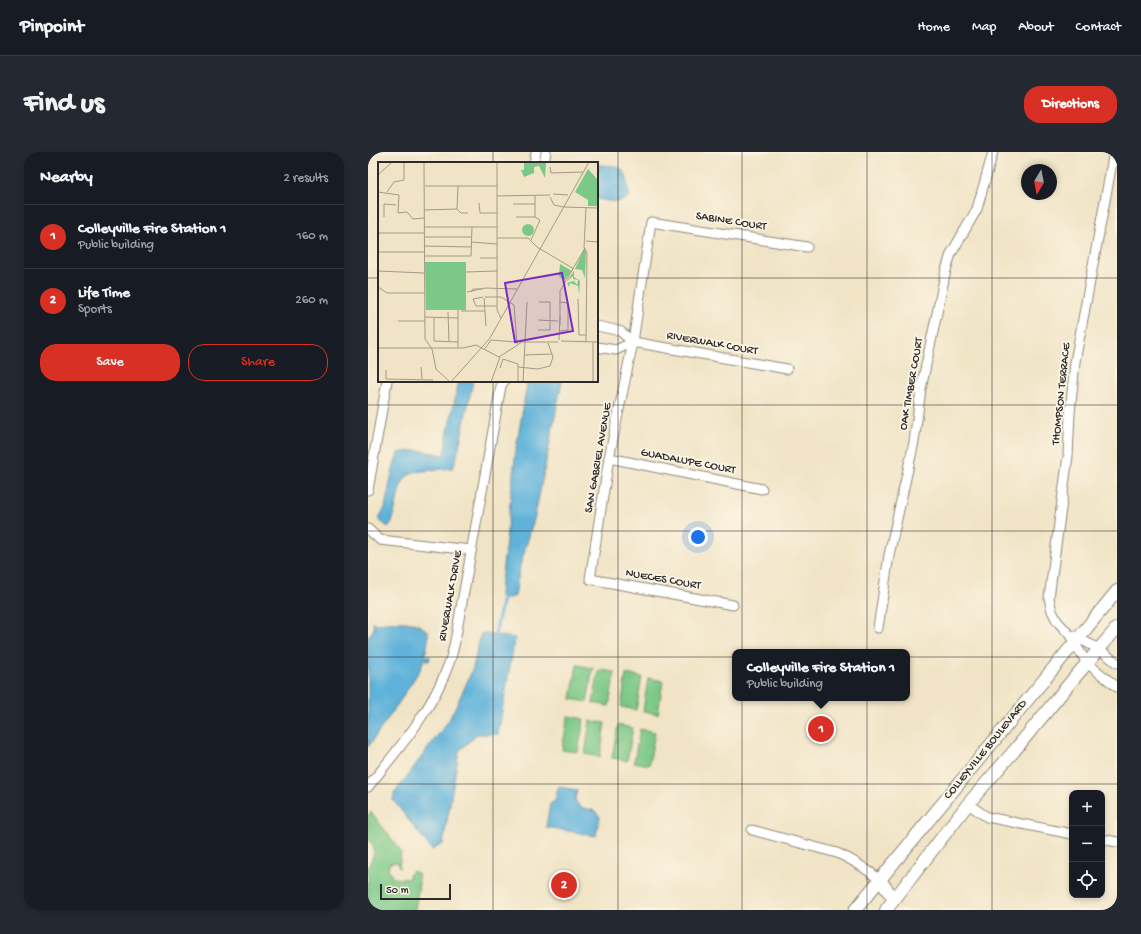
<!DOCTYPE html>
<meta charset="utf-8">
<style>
body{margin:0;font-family:"Gochi Hand",sans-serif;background:#242831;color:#f1f3f6}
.controls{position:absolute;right:12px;bottom:12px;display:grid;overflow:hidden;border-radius:8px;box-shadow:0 2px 6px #0003}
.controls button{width:36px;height:36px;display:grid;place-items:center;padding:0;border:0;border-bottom:1px solid #363941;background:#171b24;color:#f1f3f6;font:20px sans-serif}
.compass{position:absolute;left:653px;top:12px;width:36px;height:36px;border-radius:50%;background:#171b24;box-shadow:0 2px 6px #0003;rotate:190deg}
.scale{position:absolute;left:12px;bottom:10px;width:71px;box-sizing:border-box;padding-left:4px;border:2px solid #2b2b2b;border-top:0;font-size:11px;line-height:14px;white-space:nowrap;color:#2b2b2b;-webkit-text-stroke:3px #fcf5e5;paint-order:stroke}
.you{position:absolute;left:330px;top:385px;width:14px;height:14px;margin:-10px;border:3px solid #fff;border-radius:50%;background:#1a73e8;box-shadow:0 0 0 6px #1a73e833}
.badge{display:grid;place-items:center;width:26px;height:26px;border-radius:50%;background:#d93025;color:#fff;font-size:13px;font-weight:700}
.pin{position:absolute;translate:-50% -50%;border:2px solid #fff;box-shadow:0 1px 4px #0006}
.popup{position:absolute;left:364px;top:497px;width:178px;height:52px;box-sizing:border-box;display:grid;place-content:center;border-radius:8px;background:#171b24;filter:drop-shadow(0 1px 3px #0005);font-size:13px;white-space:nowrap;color:#9ea1a6}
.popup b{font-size:15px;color:#f1f3f6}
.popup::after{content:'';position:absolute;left:50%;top:100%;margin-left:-8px;border:8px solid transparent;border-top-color:#171b24}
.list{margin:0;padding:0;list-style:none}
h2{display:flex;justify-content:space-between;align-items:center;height:52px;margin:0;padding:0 16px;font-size:17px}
h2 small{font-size:13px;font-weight:400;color:#9ea1a6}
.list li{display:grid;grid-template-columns:26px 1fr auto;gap:12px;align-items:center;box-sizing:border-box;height:64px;padding:0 16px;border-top:1px solid #363941}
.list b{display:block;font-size:15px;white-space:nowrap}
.list p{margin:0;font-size:13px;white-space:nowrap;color:#9ea1a6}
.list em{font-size:13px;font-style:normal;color:#9ea1a6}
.actions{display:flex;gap:8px;padding:12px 16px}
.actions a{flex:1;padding:9px 0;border:1px solid #d93025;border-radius:16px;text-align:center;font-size:14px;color:#d93025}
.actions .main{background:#d93025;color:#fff}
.icon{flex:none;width:22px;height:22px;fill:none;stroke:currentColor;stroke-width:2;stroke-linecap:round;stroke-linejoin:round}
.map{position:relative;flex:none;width:749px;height:758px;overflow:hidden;border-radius:16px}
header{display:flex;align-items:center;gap:24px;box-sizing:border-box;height:56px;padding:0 20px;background:#171b24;border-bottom:1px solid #363941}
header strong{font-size:19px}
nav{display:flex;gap:22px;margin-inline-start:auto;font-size:14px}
.intro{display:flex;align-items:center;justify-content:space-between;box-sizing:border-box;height:96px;padding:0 24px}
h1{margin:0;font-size:28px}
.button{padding:10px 18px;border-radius:16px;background:#d93025;color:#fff;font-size:14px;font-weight:700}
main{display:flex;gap:24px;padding:0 24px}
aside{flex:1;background:#171b24;border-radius:16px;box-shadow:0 2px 6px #0003}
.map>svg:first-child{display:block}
.green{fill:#7cc886;stroke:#547a58}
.water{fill:#5eb2da;stroke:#446e82}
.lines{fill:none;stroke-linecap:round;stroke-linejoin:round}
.stream{stroke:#5eb2da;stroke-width:3}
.minor-casing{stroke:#8e8878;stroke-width:11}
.major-casing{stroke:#8e8878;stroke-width:14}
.minor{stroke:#fff;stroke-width:9}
.major{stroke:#fff;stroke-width:12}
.grid{fill:none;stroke:#2b2b2b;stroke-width:1;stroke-opacity:0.55}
.labels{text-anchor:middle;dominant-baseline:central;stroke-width:3.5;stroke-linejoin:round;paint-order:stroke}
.street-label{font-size:12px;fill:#2b2b2b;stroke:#fcf5e5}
.inset-road{fill:none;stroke:#a29a88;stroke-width:1}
.view{fill:#7b2cbf;fill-opacity:0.15;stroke:#7b2cbf;stroke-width:2}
.inset-edge{fill:none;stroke:#2b2b2b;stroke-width:2}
</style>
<header>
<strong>Pinpoint</strong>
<nav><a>Home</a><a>Map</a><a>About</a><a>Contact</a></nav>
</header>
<div class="intro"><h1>Find us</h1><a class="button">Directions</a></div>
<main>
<aside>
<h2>Nearby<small>2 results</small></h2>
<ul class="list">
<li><span class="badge">1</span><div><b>Colleyville Fire Station 1</b><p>Public building</p></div><em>160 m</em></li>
<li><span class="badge">2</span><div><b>Life Time</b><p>Sports</p></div><em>260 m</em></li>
</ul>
<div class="actions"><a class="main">Save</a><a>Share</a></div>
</aside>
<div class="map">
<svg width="749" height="758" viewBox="0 0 749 758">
<rect width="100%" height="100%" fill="#fcf5e5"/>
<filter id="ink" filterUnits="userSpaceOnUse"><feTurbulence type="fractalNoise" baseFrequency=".025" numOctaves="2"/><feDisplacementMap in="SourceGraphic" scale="8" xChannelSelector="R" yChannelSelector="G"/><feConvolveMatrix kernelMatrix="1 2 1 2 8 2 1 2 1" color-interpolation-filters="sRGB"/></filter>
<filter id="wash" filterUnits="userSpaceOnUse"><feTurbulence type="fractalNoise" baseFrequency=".012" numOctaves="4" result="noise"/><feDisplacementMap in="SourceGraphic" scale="16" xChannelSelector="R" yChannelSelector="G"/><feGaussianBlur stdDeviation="0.9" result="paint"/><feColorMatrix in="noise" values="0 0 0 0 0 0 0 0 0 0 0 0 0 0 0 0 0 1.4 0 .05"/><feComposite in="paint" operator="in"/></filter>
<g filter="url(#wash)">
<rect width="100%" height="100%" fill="#f1e4c6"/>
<g class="green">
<path d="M 209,513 L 225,516 L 219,550 L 203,547 Z"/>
<path d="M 231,518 L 247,520 L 241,554 L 225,551 Z"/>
<path d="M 258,522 L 274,525 L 268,558 L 253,555 Z"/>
<path d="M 280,526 L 295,529 L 290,562 L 275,559 Z"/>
<path d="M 200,564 L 216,567 L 210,600 L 194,598 Z"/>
<path d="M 222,569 L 237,571 L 232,605 L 217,602 Z"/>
<path d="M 250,573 L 265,576 L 259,609 L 244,606 Z"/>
<path d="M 272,577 L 287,580 L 281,613 L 266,610 Z"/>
<path d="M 3,660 L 30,695 L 33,701 L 31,716 L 29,710 L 21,711 L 21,714 L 20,714 L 21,720 L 23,720 L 24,726 L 41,727 L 41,722 L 46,719 L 50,722 L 51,731 L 47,758 L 0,758 L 0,715 L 6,702 L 6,695 L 0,686 L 0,663 Z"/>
</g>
<g class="water">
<path d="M 229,13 C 242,14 255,11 259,27 C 260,33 259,38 262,43 C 254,53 241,49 229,47 Z"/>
<path d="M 91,229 L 105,229 L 89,304 L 85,316 L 45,320 L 37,326 L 32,336 L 24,370 L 20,375 L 10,367 L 17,356 L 18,350 L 24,321 L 30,301 L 49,298 L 76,303 L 80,279 Z"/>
<path d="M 155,229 L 194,229 L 167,364 L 152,414 L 147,444 L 137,447 L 132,445 L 133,430 L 137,398 L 148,296 L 159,233 Z"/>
<path d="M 6,470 L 9,472 C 25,470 48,466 60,480 C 61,488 59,495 57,503 L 62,505 L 61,509 L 56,507 L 53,516 L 30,552 L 0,595 L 0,485 L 6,477 L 5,471 Z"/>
<path d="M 113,481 L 147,486 L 130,582 L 109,582 L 91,599 L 75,692 L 64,698 L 25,648 L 26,642 L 81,568 L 96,537 L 105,516 Z"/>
<path d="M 190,635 L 209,638 L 207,648 L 212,655 L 227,659 L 232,665 L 228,684 L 178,675 L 182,652 L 187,649 Z"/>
</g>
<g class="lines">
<path class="stream" d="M 127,483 L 135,446"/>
</g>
</g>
<g filter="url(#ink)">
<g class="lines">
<g class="minor-casing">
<g id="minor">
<path d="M 746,0 L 707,210 L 702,261 L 700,304 L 681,446 L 684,459 L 689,469 L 701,482 L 719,511 L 749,535"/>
<path d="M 166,11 L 168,0"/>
<path d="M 176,11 L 178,0"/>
<path d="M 229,174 L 252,179 L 265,190 L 419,217"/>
<path d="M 229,195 L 248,198 L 265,190"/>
<path d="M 241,306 L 394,337"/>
<path d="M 0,338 L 19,229"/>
<path d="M 0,377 L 12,388 L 103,398"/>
<path d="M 365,453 L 222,427 L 241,306 L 265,190 L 283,70 L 439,95"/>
<path d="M 510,476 L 521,403 L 546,290 L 553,237 L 578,118 L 583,102 L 609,57 L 625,0"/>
<path d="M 706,484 L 731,497 L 749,511"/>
<path d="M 0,635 C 30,597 63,560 80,514 C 85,502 87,490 89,478 L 133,234 L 136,229"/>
<path d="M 600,652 L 619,665 L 704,682"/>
<path d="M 384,678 L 469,701 C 485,708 499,717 512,728"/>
<path d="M 734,687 L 749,690"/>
</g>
</g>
<g class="major-casing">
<g id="major">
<path d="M 512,728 L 526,747"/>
<path d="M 487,758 L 749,439"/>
<path d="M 518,758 L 600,652 L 646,599 L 702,531 L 749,476"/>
</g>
</g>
<use href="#minor" class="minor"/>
<use href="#major" class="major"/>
</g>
</g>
<path class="grid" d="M 125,0 L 125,11M 250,0 L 250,758M 374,0 L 374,758M 499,0 L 499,758M 624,0 L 624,758M 0,126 L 11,126M 229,126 L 749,126M 125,229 L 125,758M 0,253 L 749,253M 0,379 L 749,379M 0,505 L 749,505M 0,632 L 749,632"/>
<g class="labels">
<g class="street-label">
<text transform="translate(363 70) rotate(9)">SABINE COURT</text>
<text transform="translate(344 192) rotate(10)">RIVERWALK COURT</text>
<text transform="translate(544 232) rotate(-80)">OAK TIMBER COURT</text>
<text transform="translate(694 242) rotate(-84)">THOMPSON TERRACE</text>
<text transform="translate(231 306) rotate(-80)">SAN GABRIEL AVENUE</text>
<text transform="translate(320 310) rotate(11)">GUADALUPE COURT</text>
<text transform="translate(295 428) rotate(10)">NUECES COURT</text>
<text transform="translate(83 444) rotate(-80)">RIVERWALK DRIVE</text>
<text transform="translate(618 598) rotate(-51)">COLLEYVILLE BOULEVARD</text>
</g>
</g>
<g transform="translate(10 10)">
<rect width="220" height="220" fill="#f1e4c6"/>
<path d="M 146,1 L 168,1 L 167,16 L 161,4 L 156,5 L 156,11 L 146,15 L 143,8 L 146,8 ZM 210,7 L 220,18 L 220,44 L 210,44 L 210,38 L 197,30 ZM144 68a6 6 0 1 1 12 0a6 6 0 1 1-12 0ZM 206,87 L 208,89 L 207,116 L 204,108 L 197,107 ZM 47,100 L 88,100 L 88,148 L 48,148 ZM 182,102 L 194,109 L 186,119 L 181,114 ZM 196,109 L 196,115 L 202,119 L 201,133 L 200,124 L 192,121 L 191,125 L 189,121 L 196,119 L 199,123 L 200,118 L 195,117 L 195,114 L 188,120 Z" fill="#7cc886"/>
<path class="inset-road" d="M 46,0 L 47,177 L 54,187 L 58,207 L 72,220M 119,0 L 119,148 L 123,156M 172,5 L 173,11 L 205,10M 0,13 L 14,0M 47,24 L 119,24M 0,30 L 21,33 L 20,51 L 29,50 L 35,57 L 46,56M 9,30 L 16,20 L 26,18 L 26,0M 175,32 L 190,33M 119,34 L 172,33M 157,34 L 157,55M 172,35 L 176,43 L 185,45M 101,41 L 102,51 L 119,51M 135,42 L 157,42M 186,45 L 220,46M 79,47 L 80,24M 79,47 L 83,51 L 90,51M 46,48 L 79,47M 6,55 L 6,42 L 18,43M 138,55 L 157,55M 46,65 L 119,65M 0,71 L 46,71M 46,75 L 93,75M 119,76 L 150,76 L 159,85 L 196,107M 153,78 L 162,58 L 157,55M 208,79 L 220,80M 93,80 L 119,82M 46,84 L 93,85M 0,90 L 47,90M 47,94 L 93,94 L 94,65M 102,96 L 119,96M 0,109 L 46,111M 88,110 L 119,109M 0,125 L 9,131 L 47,131M 89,130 L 107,126 L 139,127M 93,130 L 95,127 L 104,127M 105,135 L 95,137 L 98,144 L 119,144M 107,135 L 123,135 L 136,143 L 139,182M 106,136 L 108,164M 200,137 L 201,173 L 208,173M 181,140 L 190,141 L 190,168 L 182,169M 80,148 L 80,186M 83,149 L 107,149M 70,150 L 71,180M 47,155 L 80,156M 56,155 L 56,179 L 80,180M 160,158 L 180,159M 20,159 L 47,159M 182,163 L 182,129 L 207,86M 160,168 L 172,168 L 172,140 L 161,140M 113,178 L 138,180M 181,178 L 182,154M 183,179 L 220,180M 208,180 L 209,91 L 206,85 L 208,45M 0,186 L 85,186 L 98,183 L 121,195 L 144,180 L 180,180M 106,188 L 113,178M 146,193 L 174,192M 43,205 L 44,217M 140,205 L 160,207 L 172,204 L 175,195 L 170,181M 122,206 L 125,197 L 140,202 L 140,220M 8,208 L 8,217 L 55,218M 73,220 L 112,176 L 211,0M 113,220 L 122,195M 145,220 L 149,140M 215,220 L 215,180"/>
<path class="view" d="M 184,111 L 195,169 L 137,180 L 127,121 Z"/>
<rect width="220" height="220" class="inset-edge"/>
</g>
</svg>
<div class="controls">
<button>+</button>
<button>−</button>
<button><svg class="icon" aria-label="locate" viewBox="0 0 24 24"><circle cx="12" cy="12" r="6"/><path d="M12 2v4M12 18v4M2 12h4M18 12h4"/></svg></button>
</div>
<svg class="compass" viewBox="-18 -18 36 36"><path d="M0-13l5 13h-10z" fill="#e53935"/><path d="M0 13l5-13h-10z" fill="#9ea1a6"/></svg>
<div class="scale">50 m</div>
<div class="you"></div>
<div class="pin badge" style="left:453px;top:577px">1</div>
<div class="popup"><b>Colleyville Fire Station 1</b>Public building</div>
<div class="pin badge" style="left:196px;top:733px">2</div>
</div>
</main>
